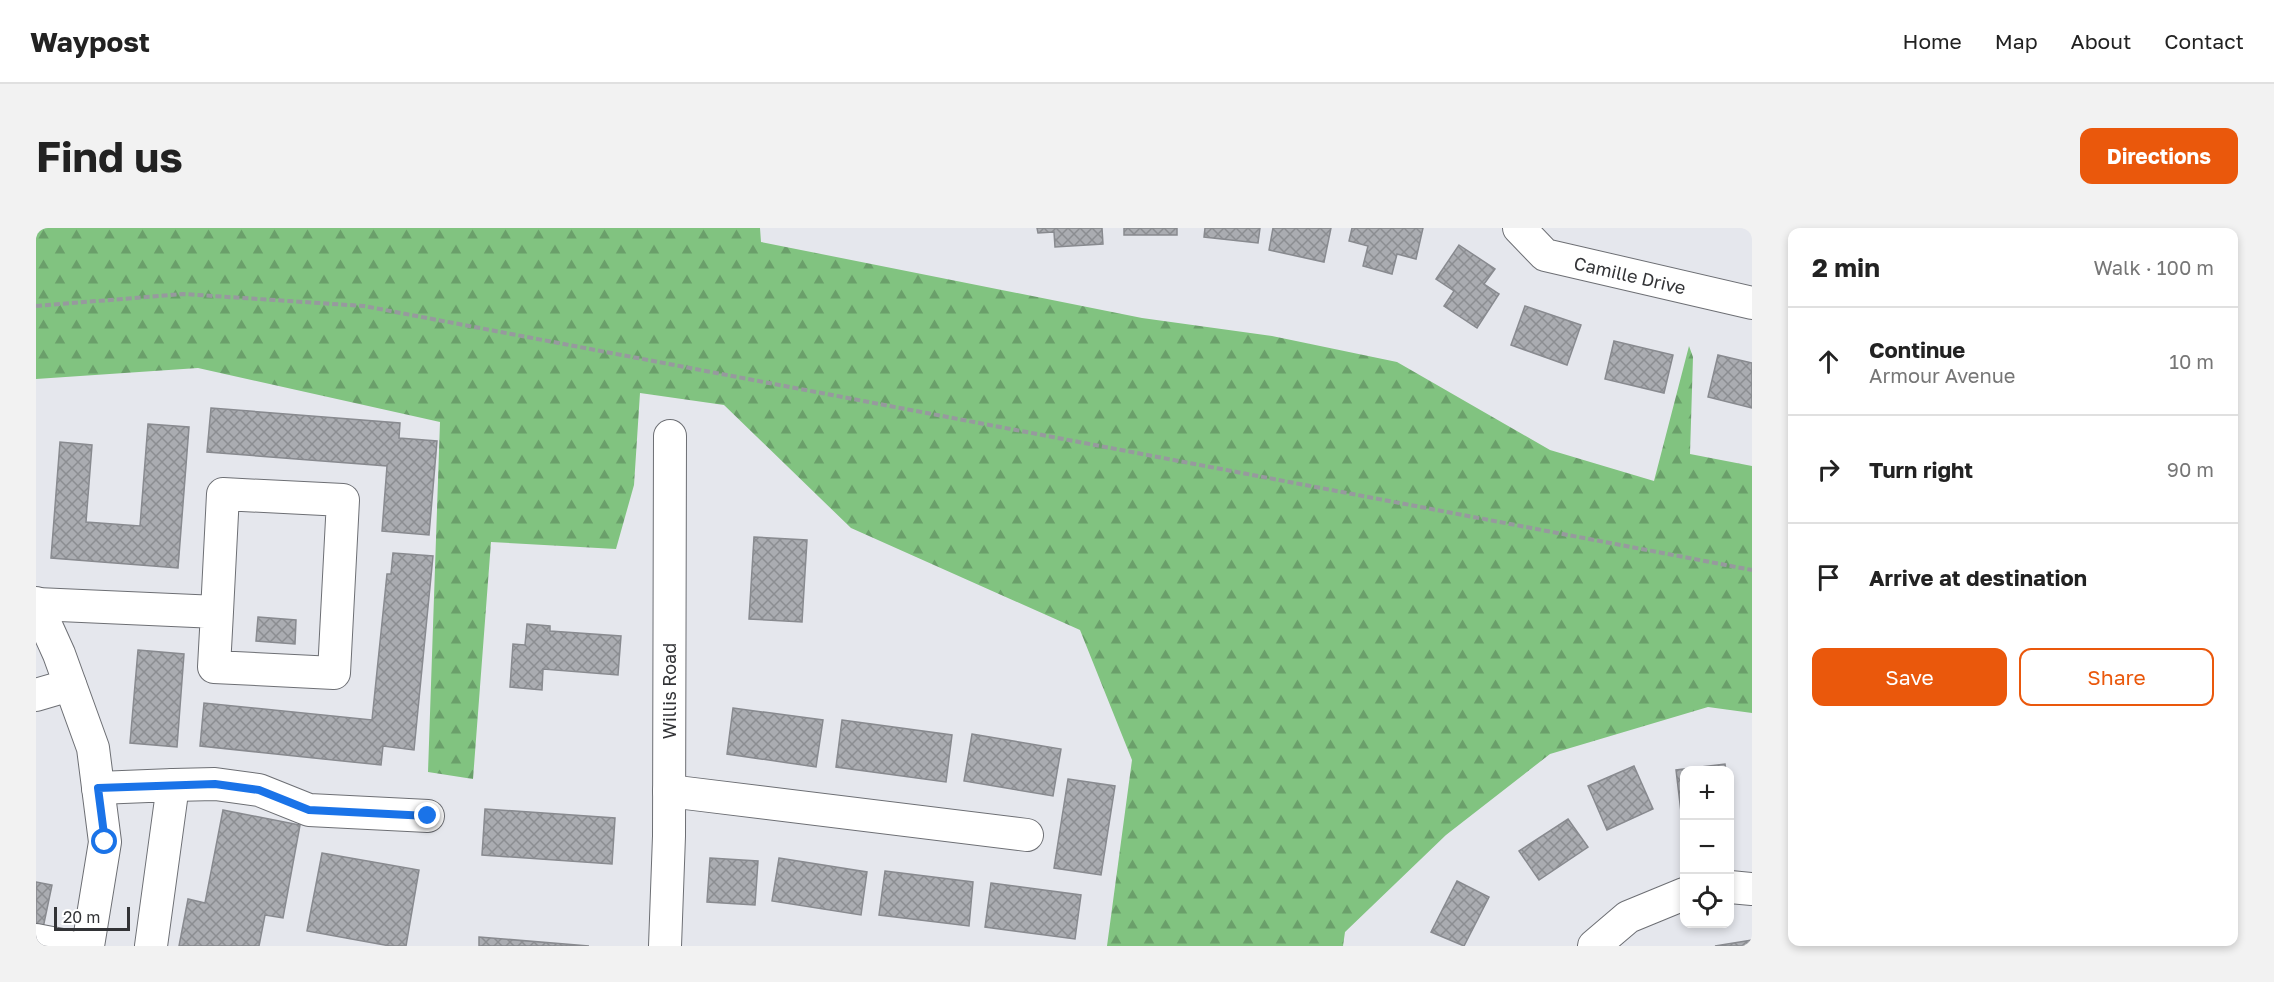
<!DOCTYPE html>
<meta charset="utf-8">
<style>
body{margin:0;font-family:"Golos Text",sans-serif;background:#f2f2f2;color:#222}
.controls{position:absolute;right:18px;bottom:18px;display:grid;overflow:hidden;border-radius:12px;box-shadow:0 3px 9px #0003}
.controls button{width:54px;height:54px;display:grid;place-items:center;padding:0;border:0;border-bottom:2px solid #e0e0e0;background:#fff;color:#222;font:30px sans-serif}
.scale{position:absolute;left:18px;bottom:15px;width:76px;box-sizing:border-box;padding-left:6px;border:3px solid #323336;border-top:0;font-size:16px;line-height:21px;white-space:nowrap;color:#323336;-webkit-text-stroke:4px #fff;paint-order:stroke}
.stop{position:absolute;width:18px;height:18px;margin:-14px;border:4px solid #1a73e8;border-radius:50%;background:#fff}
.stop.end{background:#1a73e8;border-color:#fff;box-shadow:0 2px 6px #0008}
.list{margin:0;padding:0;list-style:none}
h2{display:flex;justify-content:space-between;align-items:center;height:78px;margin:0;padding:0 24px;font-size:26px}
h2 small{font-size:20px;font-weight:400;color:#767676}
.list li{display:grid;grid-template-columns:39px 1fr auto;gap:18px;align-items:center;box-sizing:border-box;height:108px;padding:0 24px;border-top:2px solid #e0e0e0}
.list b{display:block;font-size:22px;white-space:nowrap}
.list p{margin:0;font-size:20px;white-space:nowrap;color:#767676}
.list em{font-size:20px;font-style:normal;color:#767676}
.actions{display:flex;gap:12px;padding:18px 24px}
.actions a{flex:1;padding:14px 0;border:2px solid #ea580c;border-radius:12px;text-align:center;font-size:21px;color:#ea580c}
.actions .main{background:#ea580c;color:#fff}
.icon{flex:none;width:33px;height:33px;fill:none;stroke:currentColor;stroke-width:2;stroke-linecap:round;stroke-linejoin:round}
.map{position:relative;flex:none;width:1716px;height:718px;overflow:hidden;border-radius:12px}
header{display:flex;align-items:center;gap:36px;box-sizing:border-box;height:84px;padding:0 30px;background:#fff;border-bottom:2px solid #e0e0e0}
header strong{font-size:28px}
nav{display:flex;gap:33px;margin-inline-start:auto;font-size:21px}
.intro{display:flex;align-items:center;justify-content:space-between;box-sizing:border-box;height:144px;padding:0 36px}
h1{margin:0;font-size:42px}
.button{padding:15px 27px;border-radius:12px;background:#ea580c;color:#fff;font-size:21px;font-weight:700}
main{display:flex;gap:36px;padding:0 36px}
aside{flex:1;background:#fff;border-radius:12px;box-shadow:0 3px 9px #0003}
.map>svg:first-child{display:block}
.forest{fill:url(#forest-firs)}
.building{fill:url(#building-cross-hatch);stroke:#888a8f;stroke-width:1.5}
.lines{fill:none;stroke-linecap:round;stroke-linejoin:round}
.minor-casing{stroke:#6d6f74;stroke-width:34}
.path{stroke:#97999e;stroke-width:4;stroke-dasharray:6 3;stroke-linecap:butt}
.minor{stroke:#fff;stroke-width:32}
.route{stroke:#1a73e8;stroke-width:8}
.labels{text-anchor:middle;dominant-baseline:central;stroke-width:4.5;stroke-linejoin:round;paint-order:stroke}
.street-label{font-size:18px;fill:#323336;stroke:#fff}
</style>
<header>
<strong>Waypost</strong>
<nav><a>Home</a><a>Map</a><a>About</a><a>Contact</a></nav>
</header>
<div class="intro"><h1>Find us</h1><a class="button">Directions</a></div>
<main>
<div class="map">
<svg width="1716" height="718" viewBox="0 0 1716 718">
<defs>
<pattern id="forest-firs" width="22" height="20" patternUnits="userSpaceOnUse" patternTransform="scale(1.5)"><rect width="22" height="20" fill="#81c380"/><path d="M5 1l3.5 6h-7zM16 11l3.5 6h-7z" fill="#6a9f6a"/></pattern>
<pattern id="building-cross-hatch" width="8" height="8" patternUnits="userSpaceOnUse" patternTransform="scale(1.5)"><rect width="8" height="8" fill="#aaacb1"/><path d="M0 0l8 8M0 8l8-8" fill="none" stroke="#8b8d91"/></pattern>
</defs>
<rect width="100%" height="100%" fill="#e5e7ed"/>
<path class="forest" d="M 0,0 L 724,0 L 725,14 L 1106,90 L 1236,108 L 1361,134 L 1514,222 L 1618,253 L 1653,118 L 1657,129 L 1654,226 L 1716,238 L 1716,485 L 1672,479 L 1514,526 L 1410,607 L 1309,704 L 1307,718 L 1071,718 L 1096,532 L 1044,402 L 815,300 L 688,177 L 604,165 L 598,257 L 580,321 L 455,314 L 437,551 L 392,544 L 404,194 L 162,140 L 0,151 Z"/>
<g class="building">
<path d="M 1001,0 L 1066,0 L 1067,16 L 1019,19 L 1018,4 L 1002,5 Z"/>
<rect x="1088" y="0" width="53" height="7"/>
<path d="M 1169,0 L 1224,0 L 1222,15 L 1168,9 Z"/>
<path d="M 1237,0 L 1295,0 L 1288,34 L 1233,22 Z"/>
<path d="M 1316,0 L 1387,0 L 1380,31 L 1361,26 L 1356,46 L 1327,38 L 1332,18 L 1313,13 Z"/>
<path d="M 1423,17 L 1459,41 L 1448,56 L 1463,66 L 1441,100 L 1408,78 L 1418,63 L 1400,51 Z"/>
<path d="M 1489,78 L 1545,97 L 1531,137 L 1475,117 Z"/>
<path d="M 1578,113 L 1637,127 L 1628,165 L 1569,151 Z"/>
<path d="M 1682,127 L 1716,135 L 1716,180 L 1672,169 Z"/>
<path d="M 175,180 L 364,195 L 363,210 L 401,213 L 393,307 L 346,303 L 351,238 L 171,224 Z"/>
<path d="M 112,196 L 153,199 L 142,340 L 15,330 L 24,214 L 56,217 L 50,294 L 104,298 Z"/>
<path d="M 718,309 L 771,312 L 766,394 L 713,391 Z"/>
<path d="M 357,325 L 397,328 L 378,522 L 347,518 L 345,537 L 164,518 L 168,475 L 336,492 L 351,346 L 355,346 Z"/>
<path d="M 222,389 L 260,392 L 259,416 L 220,413 Z"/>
<path d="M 491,396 L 514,398 L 514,403 L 585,408 L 582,447 L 507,441 L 506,462 L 474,459 L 477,416 L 489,417 Z"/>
<path d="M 102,422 L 148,426 L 141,519 L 94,515 Z"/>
<path d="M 697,480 L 787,492 L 780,539 L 691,526 Z"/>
<path d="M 806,492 L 916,507 L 910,554 L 800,539 Z"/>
<path d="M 936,506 L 1025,521 L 1017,568 L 928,553 Z"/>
<path d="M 1689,536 L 1690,542 L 1648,542 L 1648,583 L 1645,584 L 1640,542 Z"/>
<path d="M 1598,538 L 1617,581 L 1571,602 L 1552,558 Z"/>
<path d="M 1032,551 L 1079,558 L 1065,647 L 1018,640 Z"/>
<path d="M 449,581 L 579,590 L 576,636 L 446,627 Z"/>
<path d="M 187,582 L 264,597 L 247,690 L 229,687 L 223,718 L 143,718 L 152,671 L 169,675 Z"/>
<path d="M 1532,591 L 1552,619 L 1503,652 L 1483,623 Z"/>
<path d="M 286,625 L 383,642 L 370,718 L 354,718 L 271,703 Z"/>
<path d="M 674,630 L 722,633 L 719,677 L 671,674 Z"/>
<path d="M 743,630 L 831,644 L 825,687 L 736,673 Z"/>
<path d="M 849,643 L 937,654 L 933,698 L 843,687 Z"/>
<path d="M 1421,653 L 1453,669 L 1428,718 L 1395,704 Z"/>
<path d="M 0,654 L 16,657 L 7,700 L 0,698 Z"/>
<path d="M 955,655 L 1045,667 L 1039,711 L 949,699 Z"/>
<path d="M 443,709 L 553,718 L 443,718 Z"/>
<path d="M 1716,712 L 1716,718 L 1679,718 Z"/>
</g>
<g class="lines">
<g class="minor-casing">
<g id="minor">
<path d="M 1483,0 L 1509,27 L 1716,75"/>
<path d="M 0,375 L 23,426 L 57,520 L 69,614 L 52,718"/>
<path d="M 1,376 L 181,384 L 187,266 L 307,272 L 298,445 L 178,439 L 181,384"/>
<path d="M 0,467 L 34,457"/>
<path d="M 137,557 L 179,556 L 223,562 L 273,582 L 392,588"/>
<path d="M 62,560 L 137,557 L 115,718"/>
<path d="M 633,563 L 991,607"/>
<path d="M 1694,659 L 1716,661"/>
<path d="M 0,712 L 31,718"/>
<path d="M 629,718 L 633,608 L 634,208"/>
<path d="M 1558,718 L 1592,689 L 1648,666"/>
</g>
</g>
<path class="path" d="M 0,78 L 147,66 L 328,78 L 1716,342"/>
<use href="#minor" class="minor"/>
</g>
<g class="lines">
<path class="route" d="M 69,614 L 62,560 L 179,556 L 223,562 L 273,582 L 392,588"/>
</g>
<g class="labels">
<g class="street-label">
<text transform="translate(1594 47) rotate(13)">Camille Drive</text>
<text transform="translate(633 463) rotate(-90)">Willis Road</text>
</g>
</g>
</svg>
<div class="controls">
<button>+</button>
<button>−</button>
<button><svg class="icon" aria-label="locate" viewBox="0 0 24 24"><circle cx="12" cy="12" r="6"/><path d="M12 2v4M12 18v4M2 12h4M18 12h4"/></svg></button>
</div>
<div class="scale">20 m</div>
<div class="stop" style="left:69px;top:614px"></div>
<div class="stop end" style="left:392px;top:588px"></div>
</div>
<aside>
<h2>2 min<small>Walk · 100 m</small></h2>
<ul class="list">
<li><svg class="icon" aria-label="ahead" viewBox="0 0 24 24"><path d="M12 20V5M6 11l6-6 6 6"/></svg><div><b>Continue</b><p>Armour Avenue</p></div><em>10 m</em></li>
<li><svg class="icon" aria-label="right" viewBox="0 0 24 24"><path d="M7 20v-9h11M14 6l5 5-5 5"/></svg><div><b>Turn right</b></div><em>90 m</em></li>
<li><svg class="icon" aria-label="arrive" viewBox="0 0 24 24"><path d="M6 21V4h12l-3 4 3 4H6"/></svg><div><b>Arrive at destination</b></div></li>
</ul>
<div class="actions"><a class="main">Save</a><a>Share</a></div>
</aside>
</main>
